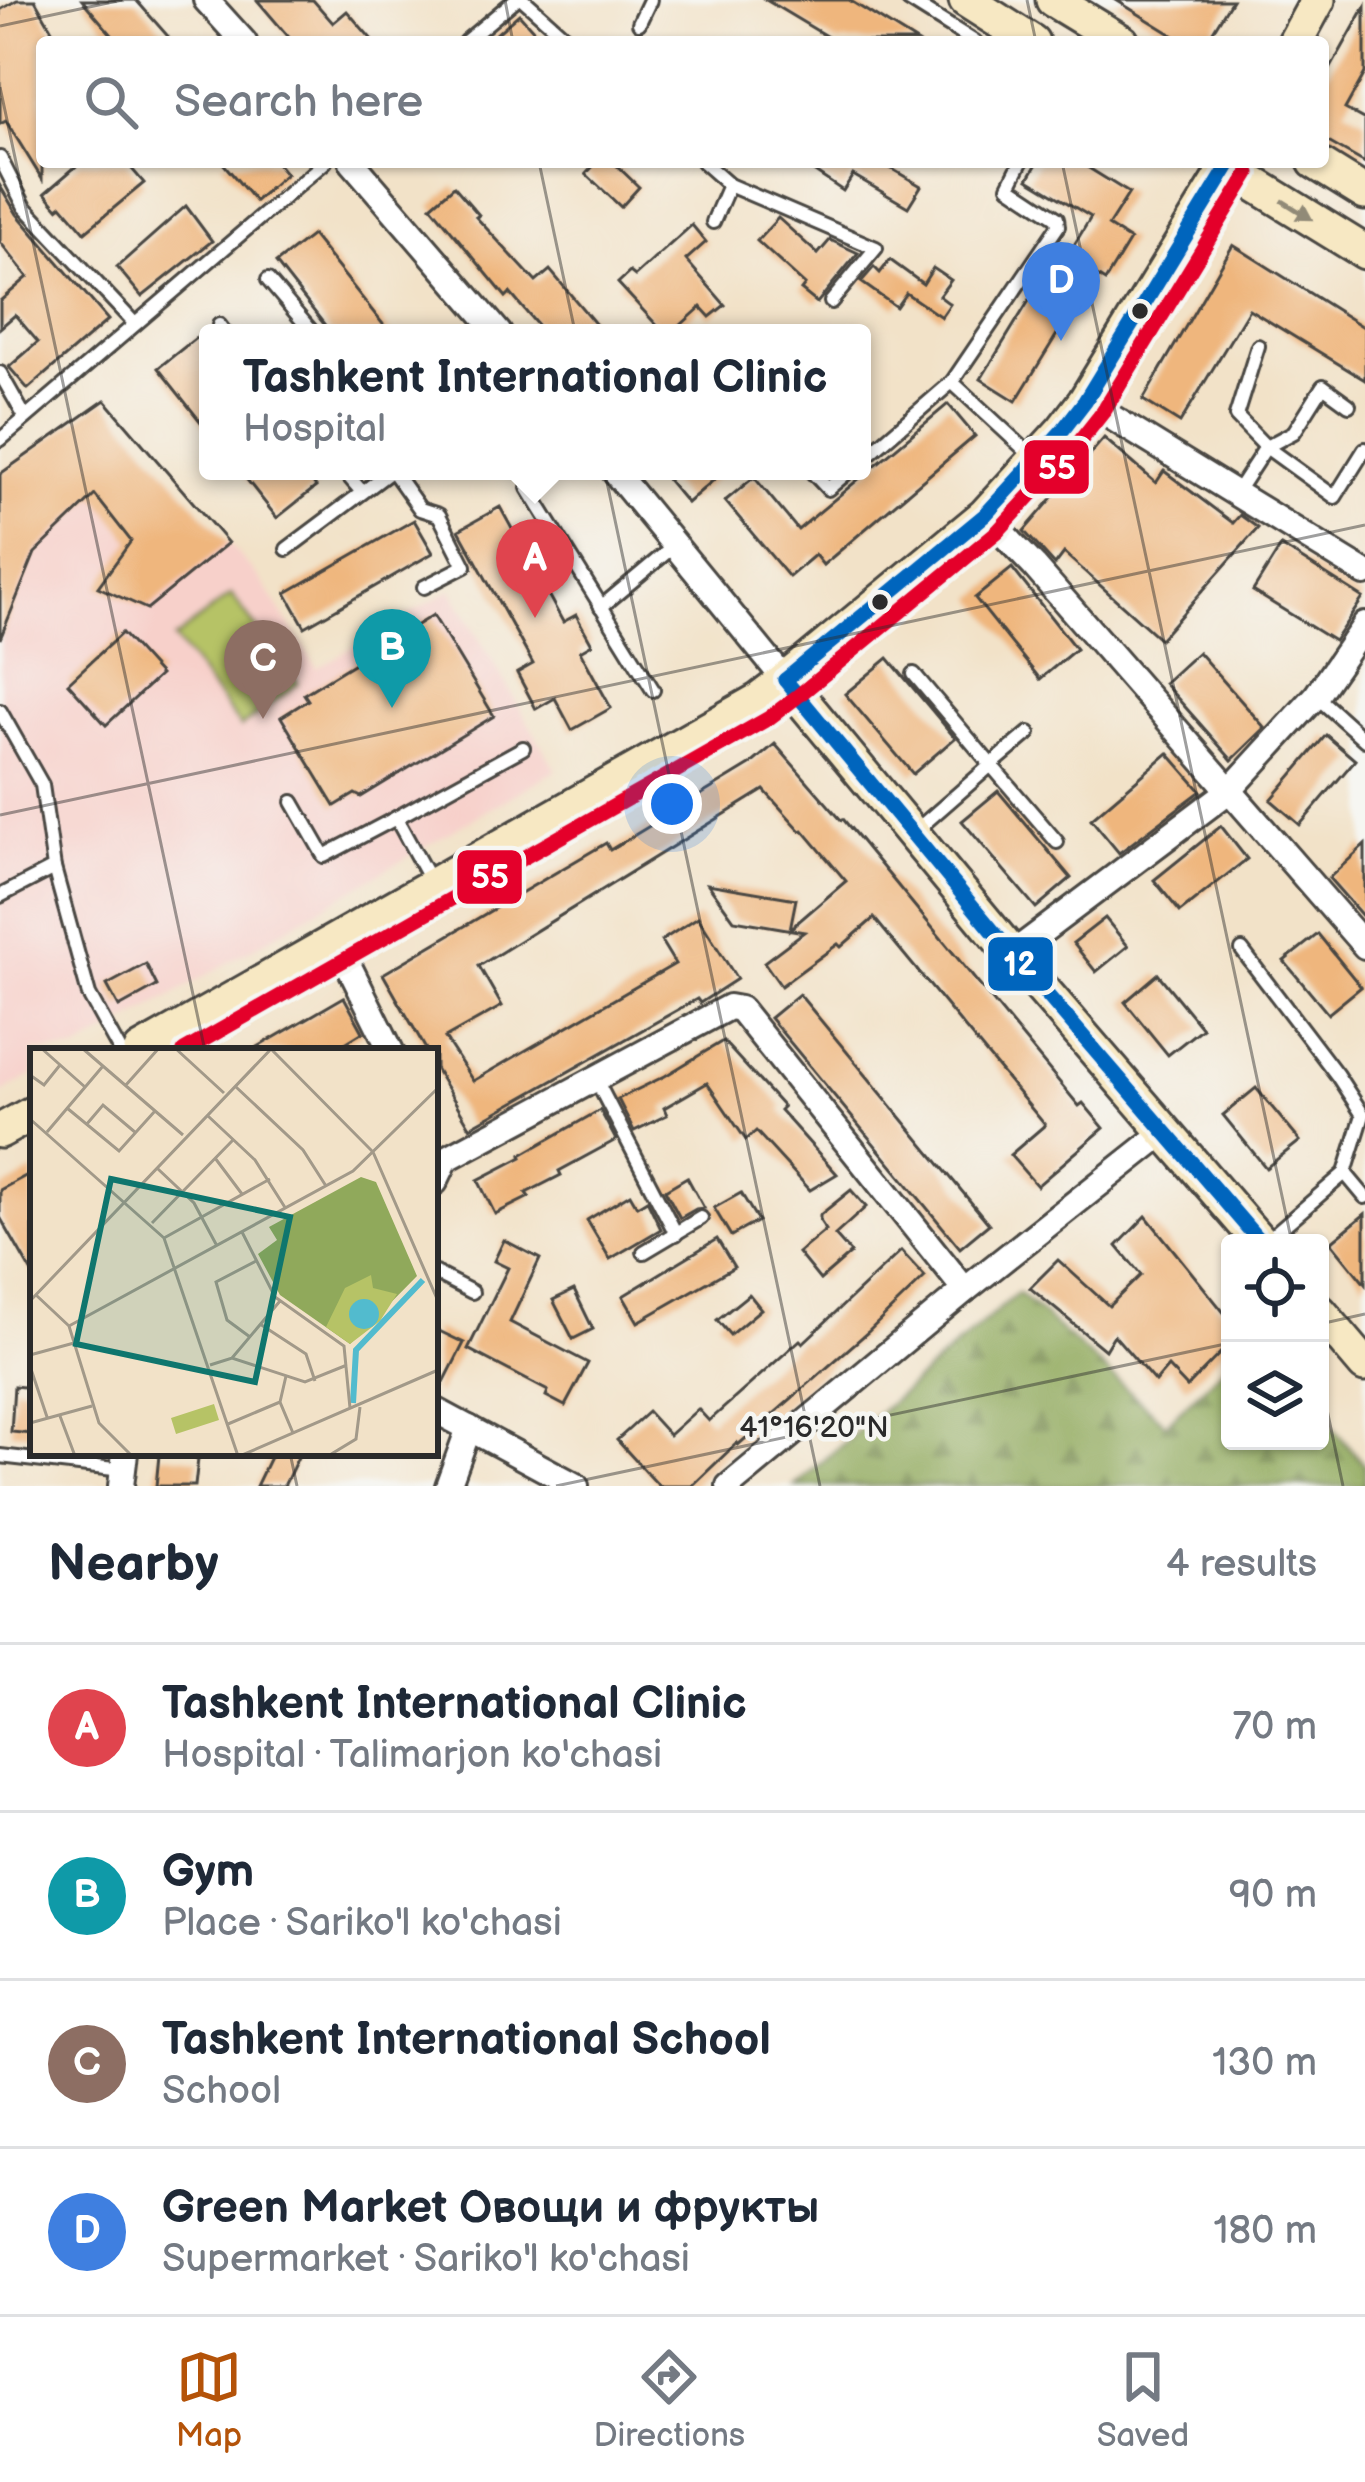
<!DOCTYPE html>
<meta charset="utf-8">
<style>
body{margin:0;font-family:"Balsamiq Sans",sans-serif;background:#f6f6f7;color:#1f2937}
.controls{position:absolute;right:36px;bottom:36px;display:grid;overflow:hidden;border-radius:12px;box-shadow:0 3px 9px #0004}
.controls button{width:108px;height:108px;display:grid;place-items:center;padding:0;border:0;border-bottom:3px solid #e0e1e3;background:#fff;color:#1f2937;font:60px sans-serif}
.you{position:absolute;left:672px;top:804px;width:42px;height:42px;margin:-30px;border:9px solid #fff;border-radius:50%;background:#1a73e8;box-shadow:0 0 0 18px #1a73e833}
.badge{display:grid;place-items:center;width:78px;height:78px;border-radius:50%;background:#b45309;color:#fff;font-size:39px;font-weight:700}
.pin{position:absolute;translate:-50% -99px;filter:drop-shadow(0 3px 6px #0008)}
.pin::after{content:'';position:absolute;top:63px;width:42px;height:36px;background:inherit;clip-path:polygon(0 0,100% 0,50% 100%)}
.popup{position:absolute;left:199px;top:324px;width:672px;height:156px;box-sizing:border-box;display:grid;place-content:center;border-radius:12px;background:#fff;filter:drop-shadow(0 3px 9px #0005);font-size:39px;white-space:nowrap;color:#747a83}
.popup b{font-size:45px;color:#1f2937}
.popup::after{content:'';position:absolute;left:50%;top:100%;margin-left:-24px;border:24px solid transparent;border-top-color:#fff}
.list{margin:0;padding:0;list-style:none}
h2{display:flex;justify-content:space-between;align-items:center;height:156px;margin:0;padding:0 48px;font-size:51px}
h2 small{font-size:39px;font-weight:400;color:#747a83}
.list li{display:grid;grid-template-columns:78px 1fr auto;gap:36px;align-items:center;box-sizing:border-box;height:168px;padding:0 48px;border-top:3px solid #e0e1e3}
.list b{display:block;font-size:45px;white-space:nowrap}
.list p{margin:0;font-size:39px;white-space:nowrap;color:#747a83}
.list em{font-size:39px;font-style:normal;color:#747a83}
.icon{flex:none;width:66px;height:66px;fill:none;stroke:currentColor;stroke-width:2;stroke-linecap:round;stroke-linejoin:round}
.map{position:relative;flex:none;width:1365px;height:1486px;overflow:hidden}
.search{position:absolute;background:#fff;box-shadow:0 3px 9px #0004;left:36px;right:36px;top:36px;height:132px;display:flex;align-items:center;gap:30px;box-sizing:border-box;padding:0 42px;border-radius:12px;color:#747a83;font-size:45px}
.sheet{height:828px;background:#fff}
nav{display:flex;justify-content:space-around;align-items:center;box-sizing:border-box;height:168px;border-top:3px solid #e0e1e3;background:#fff;font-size:33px;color:#747a83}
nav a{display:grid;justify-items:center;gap:6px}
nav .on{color:#b45309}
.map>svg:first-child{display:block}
.built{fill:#f7d0ca}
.forest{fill:url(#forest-firs);stroke:#5e6a43;stroke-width:3}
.park{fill:#b6c366;stroke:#707748;stroke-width:3}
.building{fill:#efb67d}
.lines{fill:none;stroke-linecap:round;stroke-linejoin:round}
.lane-casing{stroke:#494643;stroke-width:18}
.street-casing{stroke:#494643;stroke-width:30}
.secondary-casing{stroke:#494643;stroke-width:39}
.lane{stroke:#fff;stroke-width:12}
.street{stroke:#fff;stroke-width:24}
.secondary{stroke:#f7e8c3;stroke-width:33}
.bus-1-casing{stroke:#f6f6f2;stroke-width:24}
.bus-2-casing{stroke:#f6f6f2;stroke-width:24}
.bus-1{stroke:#0065bd;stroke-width:15}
.bus-2{stroke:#e4002b;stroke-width:15}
.oneway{fill:#918a77}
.ticks{fill:none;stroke:#2b2b2b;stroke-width:3;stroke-opacity:0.45}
.bus-dot{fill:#2b2b2b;stroke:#f6f6f2;stroke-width:4.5}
.inset-river{fill:none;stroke:#52bbce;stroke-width:6}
.inset-road{fill:none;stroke:#a29989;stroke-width:3}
.view{fill:#0f766e;fill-opacity:0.15;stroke:#0f766e;stroke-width:6}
.inset-edge{fill:none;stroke:#2b2b2b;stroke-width:6}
.ticks-label{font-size:30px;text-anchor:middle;fill:#2b2b2b;stroke:#f6f6f2;stroke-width:9;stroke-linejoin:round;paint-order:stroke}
.line-badge{stroke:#f6f6f2;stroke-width:4.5}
.badge-label{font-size:33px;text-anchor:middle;font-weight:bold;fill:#fff}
</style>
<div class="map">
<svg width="1365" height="1486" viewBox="0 0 1365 1486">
<defs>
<pattern id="forest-firs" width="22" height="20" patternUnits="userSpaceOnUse" patternTransform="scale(3)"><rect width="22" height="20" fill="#90a95b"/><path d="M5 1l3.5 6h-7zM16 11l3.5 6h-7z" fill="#768a4b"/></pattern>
</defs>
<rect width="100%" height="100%" fill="#f6f6f2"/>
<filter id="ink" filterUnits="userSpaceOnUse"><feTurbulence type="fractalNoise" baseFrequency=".00833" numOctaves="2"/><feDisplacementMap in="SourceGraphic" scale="24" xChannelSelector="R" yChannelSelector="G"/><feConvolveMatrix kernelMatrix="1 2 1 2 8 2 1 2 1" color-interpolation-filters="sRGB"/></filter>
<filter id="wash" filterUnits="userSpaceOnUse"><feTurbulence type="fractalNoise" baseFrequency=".004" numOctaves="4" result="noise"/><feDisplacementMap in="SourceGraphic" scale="48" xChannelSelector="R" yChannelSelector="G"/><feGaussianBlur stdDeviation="2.7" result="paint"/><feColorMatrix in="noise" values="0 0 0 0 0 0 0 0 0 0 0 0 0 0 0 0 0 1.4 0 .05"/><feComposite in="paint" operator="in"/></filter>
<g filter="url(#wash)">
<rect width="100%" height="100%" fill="#f2e2c8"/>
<path class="built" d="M 105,400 L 263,583 L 317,668 L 451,590 L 556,770 L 77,1051 L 33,1051 L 33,1075 L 0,1094 L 0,474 Z"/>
<path class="forest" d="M 1018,1293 L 1166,1424 L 1230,1361 L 1230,1441 L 1320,1441 L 1320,1413 L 1365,1465 L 1365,1486 L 794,1486 Z"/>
<path class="park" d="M 231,595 L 298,683 L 241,727 L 174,639 Z"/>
<g id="blocks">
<g class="building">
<path d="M 17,0 L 35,0 L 59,42 L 42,42 L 42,179 L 6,121 L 0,124 L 0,10 Z"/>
<path d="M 82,0 L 136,0 L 173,42 L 118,42 Z"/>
<path d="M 257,0 L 313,0 L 333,23 L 347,11 L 374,42 L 293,42 Z"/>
<path d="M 766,0 L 849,0 L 917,42 L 836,42 Z"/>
<path d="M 1116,0 L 1232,0 L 1206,42 L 1184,42 Z"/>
<path d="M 1365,7 L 1365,73 L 1345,109 L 1365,120 L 1365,163 L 1323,139 L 1323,82 Z"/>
<path d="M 519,14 L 544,42 L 487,42 Z"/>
<path d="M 81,162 L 126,162 L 144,183 L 85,232 L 62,205 L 58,208 L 45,193 Z"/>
<path d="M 222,162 L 276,162 L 286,174 L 255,201 Z"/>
<path d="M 597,162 L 613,162 L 639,187 L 621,207 L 586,174 Z"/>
<path d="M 800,162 L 880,162 L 921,186 L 908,207 L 853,175 L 843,191 Z"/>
<path d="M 1038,162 L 1079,162 L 1129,193 L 1108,226 L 1130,240 L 1105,281 L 1094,274 L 1016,401 L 981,379 L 1057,255 L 1065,260 L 1091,217 L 1028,179 Z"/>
<path d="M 0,186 L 17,214 L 108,320 L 28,389 L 9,367 L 38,342 L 15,315 L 0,328 L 0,301 L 28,277 L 0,242 Z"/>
<path d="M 454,186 L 479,215 L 476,217 L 536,282 L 550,270 L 603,333 L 544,333 L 510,293 L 506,297 L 431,206 Z"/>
<path d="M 186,206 L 212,241 L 142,297 L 117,267 Z"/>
<path d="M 778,218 L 818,254 L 830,240 L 858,253 L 817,303 L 801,290 L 805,285 L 757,241 Z"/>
<path d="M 692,225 L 706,242 L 686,260 L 725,305 L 710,317 L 701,307 L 672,333 L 664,333 L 618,283 L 630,272 L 635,276 Z"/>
<path d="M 312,235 L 390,333 L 331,333 L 276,263 Z"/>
<path d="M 1233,245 L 1365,328 L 1365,380 L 1249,309 L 1180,423 L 1143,400 Z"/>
<path d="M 890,260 L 923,284 L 933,268 L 951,280 L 939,296 L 950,304 L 941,317 L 906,293 L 896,307 L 861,282 L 874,267 L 880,273 Z"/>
<path d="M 197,337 L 208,351 L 208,431 L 158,368 Z"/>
<path d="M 105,400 L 228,543 L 147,609 L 98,587 L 131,541 L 95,495 L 35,553 L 0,639 L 0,474 Z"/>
<path d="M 948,404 L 975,436 L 823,565 L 815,555 L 789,577 L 725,501 L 754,477 L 798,530 Z"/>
<path d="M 1104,438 L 1156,483 L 1164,471 L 1233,523 L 1240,515 L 1258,528 L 1160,639 L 1064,553 L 1055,565 L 1024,531 Z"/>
<path d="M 240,471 L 304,471 L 316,487 L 277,518 Z"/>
<path d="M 660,471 L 724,471 L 687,503 Z"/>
<path d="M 500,507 L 563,622 L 576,615 L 592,644 L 580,651 L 611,708 L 572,730 L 555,698 L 536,709 L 517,673 L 533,664 L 459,530 Z"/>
<path d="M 414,520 L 433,553 L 305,627 L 286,593 Z"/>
<path d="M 1281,546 L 1363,598 L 1334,641 L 1253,591 Z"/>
<path d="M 1012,568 L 1076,649 L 1040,679 L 975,598 Z"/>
<path d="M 433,615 L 494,716 L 361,797 L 355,794 L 335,806 L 281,717 L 308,700 L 304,694 Z"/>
<path d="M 122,633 L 160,675 L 106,725 L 68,683 Z"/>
<path d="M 1198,652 L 1265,728 L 1232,760 L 1164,683 Z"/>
<path d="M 888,658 L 955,738 L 913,774 L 845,694 Z"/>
<path d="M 1326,735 L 1355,760 L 1300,825 L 1271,800 Z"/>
<path d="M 775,744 L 841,820 L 843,819 L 1079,1106 L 1083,1103 L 1104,1128 L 1037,1186 L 1010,1155 L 1045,1125 L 874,918 L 841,947 L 838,944 L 781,986 L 764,962 L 804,932 L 734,920 L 708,884 L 796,899 L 790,929 L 846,881 L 803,830 L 801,831 L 764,790 L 479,966 L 502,1006 L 445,1038 L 473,1081 L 675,964 L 661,941 L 698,917 L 737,979 L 700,1003 L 697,999 L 470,1127 L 435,1068 L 435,1051 L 427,1051 L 383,974 L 606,843 L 610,850 L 750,765 Z"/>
<path d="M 1168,753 L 1201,791 L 1119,853 L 1091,819 Z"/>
<path d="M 998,791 L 1071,878 L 1036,908 L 962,821 Z"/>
<path d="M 1221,826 L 1247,859 L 1180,912 L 1154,880 Z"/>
<path d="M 1365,845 L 1365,919 L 1329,878 Z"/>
<path d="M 1105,918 L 1128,946 L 1096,972 L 1073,943 Z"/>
<path d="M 1318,934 L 1361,987 L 1328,1014 L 1284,961 Z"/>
<path d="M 146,964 L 157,986 L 119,1007 L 107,985 Z"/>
<path d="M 1158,974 L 1202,1028 L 1168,1055 L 1125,1002 Z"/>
<path d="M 799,994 L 989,1224 L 960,1248 L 770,1018 Z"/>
<path d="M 344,997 L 363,1032 L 332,1051 L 251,1051 Z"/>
<path d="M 723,1041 L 783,1107 L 780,1110 L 837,1174 L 810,1190 L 756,1131 L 746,1140 L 707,1083 L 664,1108 L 667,1115 L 634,1131 L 618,1099 L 665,1076 Z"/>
<path d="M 1256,1088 L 1300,1141 L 1266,1168 L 1223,1115 Z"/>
<path d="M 600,1110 L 616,1140 L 559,1171 L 561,1175 L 526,1193 L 529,1197 L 495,1214 L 478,1180 L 522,1157 L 521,1155 Z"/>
<path d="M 33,1172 L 33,1275 L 0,1217 L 0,1190 Z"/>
<path d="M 687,1177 L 704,1208 L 696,1209 L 680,1218 L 665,1190 Z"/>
<path d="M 851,1190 L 866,1207 L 835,1235 L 851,1253 L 820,1280 L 798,1253 L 826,1230 L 820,1221 L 820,1215 Z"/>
<path d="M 741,1193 L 758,1221 L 731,1236 L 714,1208 Z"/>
<path d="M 630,1194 L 637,1206 L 647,1200 L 661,1229 L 610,1259 L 587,1220 Z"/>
<path d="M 1365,1214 L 1365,1284 L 1331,1242 Z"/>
<path d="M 1146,1216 L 1230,1320 L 1230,1343 L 1187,1387 L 1168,1367 L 1155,1382 L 1114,1335 L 1105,1350 L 1030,1288 L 1058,1260 L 1109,1306 L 1141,1275 L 1117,1246 Z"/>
<path d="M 717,1239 L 734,1267 L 638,1322 L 623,1296 Z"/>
<path d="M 504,1240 L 540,1259 L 510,1322 L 588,1363 L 565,1406 L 546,1396 L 548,1391 L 468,1349 L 508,1268 L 494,1261 Z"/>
<path d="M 901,1251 L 925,1277 L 868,1332 L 738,1445 L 737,1443 L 692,1486 L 659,1486 L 617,1440 L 648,1412 L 669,1435 L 698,1409 L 709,1421 L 800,1340 L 803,1343 Z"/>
<path d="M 574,1290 L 593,1329 L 573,1339 L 553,1300 Z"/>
<path d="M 749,1294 L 761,1309 L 730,1335 L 717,1320 Z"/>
<path d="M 435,1329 L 464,1343 L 438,1394 L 435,1394 Z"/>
<path d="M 14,1386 L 33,1388 L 33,1434 L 11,1432 Z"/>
<path d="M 272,1453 L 300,1453 L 284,1486 L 256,1486 Z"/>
<path d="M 159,1455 L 198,1459 L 195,1486 L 156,1486 Z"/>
</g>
</g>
</g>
<g filter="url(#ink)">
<use href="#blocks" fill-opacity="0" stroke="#494643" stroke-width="3"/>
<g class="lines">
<g class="lane-casing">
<g id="lane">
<path d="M 524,0 L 571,42"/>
<path d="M 908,0 L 975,42"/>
<path d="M 639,23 L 650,0"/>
<path d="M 465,42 L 515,0"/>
<path d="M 0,158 L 25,207 L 135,324"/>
<path d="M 703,162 L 729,185 L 876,248 L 831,302"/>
<path d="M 713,222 L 729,185"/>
<path d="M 268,280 L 313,333"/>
<path d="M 219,325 L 225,333"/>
<path d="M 1258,346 L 1236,416 L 1266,447 L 1335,497 L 1365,449"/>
<path d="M 0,373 L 25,417"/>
<path d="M 952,382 L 1058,226 L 1057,218 L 1009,186 L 1021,162"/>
<path d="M 0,440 L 325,162"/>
<path d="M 862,460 L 952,382 L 1035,459"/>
<path d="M 344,471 L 362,492"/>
<path d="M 393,471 L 420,509 L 439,515 L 465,566 L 424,587"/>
<path d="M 811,471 L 828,489 L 849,471"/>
<path d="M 528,488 L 653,690"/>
<path d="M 1236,493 L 1266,447 L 1294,432 L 1323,386 L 1349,405"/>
<path d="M 287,549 L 391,471"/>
<path d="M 601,607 L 674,546"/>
<path d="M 914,674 L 991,765 L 1029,733"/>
<path d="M 1317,697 L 1365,740"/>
<path d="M 0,711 L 42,785 L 54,868 L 0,896"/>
<path d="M 293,802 L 324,856 L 396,818"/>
<path d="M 912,834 L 991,765 L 1057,842"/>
<path d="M 54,868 L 89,995 L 120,1051"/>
<path d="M 432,884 L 396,818 L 523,748"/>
<path d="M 1242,950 L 1337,1075 L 1363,1115 L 1345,1173 L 1265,1242"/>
<path d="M 595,1078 L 676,1234"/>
<path d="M 1345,1173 L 1365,1197"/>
<path d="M 644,1252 L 701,1218"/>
<path d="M 435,1273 L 472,1292"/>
<path d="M 0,1456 L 123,1470"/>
</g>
</g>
<g class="street-casing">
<g id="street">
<path d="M 206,0 L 244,42"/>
<path d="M 352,162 L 499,333"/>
<path d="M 1085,401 L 1365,573"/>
<path d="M 614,471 L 785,680"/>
<path d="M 985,515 L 1034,566 L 1365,946"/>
<path d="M 336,940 L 391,1051"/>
<path d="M 1012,954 L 1230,790 L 1316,696 L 1365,625"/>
<path d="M 435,1182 L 446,1159 L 729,1007 L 740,1009 L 965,1290"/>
<path d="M 435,1410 L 576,1486"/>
<path d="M 121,1486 L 125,1453"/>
<path d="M 448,1486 L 469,1428"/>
<path d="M 729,1486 L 965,1290 L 1166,1131"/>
</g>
</g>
<g class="secondary-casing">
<g id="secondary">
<path d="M 966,0 L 1032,42"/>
<path d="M 1053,0 L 1122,42"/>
<path d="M 1295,42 L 1318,0"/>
<path d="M 1219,162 L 1365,252"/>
<path d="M 1315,162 L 1365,193"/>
<path d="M 785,680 L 1012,954 L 1261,1243"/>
<path d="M 141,1051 L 759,700 L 785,680 L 985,515 L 1062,431 L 1085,401 L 1231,162"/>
<path d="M 0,1131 L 33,1113"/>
<path d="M 1320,1312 L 1365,1365"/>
</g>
</g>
<use href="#lane" class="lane"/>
<use href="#street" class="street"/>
<use href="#secondary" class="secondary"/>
<g class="bus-1-casing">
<g id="bus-1">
<path d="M 785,680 L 1012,954 L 1261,1243"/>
<path d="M 785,680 L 985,515 L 1062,431 L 1085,401 L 1231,162"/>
</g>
</g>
<g class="bus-2-casing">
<path id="bus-2" d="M 184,1051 L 769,718 L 798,696 L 998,531 L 1077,445 L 1103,412 L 1249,173"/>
</g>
<use href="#bus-1" class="bus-1"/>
<use href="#bus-2" class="bus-2"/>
</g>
<defs><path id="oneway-solid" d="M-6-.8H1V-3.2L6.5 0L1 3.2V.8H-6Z" transform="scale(3)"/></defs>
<use class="oneway" href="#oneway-solid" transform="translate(1297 210) rotate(32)"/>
</g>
<path class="ticks" d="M 505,0 L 513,42M 1027,0 L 1036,42M 0,26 L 122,0M 0,87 L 205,1051M 539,162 L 820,1486M 1062,162 L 1292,1243M 0,815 L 1365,525M 1320,1324 L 1365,1314M 1320,1376 L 1343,1486M 290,1453 L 297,1486M 556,1486 L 1230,1343"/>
<g class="bus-dot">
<circle cx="1140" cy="311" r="10"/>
<circle cx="880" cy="602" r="10"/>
</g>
<g transform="translate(30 1048)">
<rect width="408" height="408" fill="#f2e2c8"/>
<path d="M 331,129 L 346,134 L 387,228 L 320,296 L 250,247 L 228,206 L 247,192 L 239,179 Z" fill="#90a95b"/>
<path d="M 341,227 L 343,240 L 367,246 L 350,273 L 320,296 L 296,279 L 315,240 ZM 184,356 L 189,372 L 146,386 L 141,370 Z" fill="#b6c366"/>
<path d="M319 266a15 15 0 1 1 30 0a15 15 0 1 1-30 0Z" fill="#52bbce"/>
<path class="inset-river" d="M 323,355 L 326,302 L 393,232"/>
<path class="inset-road" d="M 11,0 L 55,39M 52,0 L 153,87M 145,0 L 194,45M 241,1 L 343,104 L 408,253M 0,27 L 14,37 L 30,17M 95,38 L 129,0M 206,39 L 273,102 L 296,138M 37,60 L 89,103 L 125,63M 178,68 L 225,112 L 256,161M 0,71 L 134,190 L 208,408M 56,77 L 73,57 L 106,85M 17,84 L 73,18M 185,110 L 212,146M 128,121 L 164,155 L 187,198M 122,175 L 203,92M 212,184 L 245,249 L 314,298 L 320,360M 134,190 L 240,131M 6,247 L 39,278 L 69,375 L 102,408M 0,253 L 242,0M 230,276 L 276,306 L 285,333M 39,278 L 323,123 L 408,40M 220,289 L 197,272 L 186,234 L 226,213M 0,307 L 44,295M 202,310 L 250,253M 180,317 L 202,310 L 275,334 L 317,317M 0,318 L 17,369M 256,328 L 250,354 L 263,385M 30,368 L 45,408M 0,375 L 62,358M 198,376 L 250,354M 210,408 L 408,322M 298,408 L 326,391 L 330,359"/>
<path class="view" d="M 81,131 L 260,169 L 225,334 L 46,296 Z"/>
<rect width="408" height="408" class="inset-edge"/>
</g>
<g class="ticks-label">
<text x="814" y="1437">41°16'20"N</text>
</g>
<g class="line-badge">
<rect x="1022" y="438" width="69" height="58" rx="12" fill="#e4002b"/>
<rect x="455" y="848" width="69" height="58" rx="12" fill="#e4002b"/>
<rect x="986" y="935" width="69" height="58" rx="12" fill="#0065bd"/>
</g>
<g class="badge-label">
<text x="1057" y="479">55</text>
<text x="490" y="888">55</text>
<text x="1020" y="975">12</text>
</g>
</svg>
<div class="controls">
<button><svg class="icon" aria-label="locate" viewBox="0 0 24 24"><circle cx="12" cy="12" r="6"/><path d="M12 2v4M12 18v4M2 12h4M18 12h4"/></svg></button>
<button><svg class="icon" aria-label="layers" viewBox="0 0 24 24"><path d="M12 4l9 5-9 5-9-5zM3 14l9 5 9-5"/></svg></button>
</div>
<div class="you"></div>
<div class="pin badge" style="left:535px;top:618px;background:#e0444e">A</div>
<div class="popup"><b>Tashkent International Clinic</b>Hospital</div>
<div class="pin badge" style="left:392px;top:708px;background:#0f9aa8">B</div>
<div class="pin badge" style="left:263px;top:719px;background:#8d6e63">C</div>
<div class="pin badge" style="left:1061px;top:341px;background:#3f7fe0">D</div>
<div class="search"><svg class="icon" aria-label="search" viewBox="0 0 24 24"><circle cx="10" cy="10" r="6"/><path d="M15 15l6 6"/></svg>Search here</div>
</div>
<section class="sheet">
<h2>Nearby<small>4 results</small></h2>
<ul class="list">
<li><span class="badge" style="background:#e0444e">A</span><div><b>Tashkent International Clinic</b><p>Hospital · Talimarjon ko'chasi</p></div><em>70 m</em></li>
<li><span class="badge" style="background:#0f9aa8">B</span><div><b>Gym</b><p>Place · Sariko'l ko'chasi</p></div><em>90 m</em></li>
<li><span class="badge" style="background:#8d6e63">C</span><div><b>Tashkent International School</b><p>School</p></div><em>130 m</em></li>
<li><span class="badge" style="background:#3f7fe0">D</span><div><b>Green Market Овощи и фрукты</b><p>Supermarket · Sariko'l ko'chasi</p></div><em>180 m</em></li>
</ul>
</section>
<nav>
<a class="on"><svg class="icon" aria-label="map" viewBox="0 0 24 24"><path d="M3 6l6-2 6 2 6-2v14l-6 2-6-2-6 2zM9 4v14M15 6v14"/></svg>Map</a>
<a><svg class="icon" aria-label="directions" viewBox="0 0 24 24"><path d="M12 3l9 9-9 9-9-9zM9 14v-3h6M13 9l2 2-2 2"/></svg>Directions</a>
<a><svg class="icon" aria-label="saved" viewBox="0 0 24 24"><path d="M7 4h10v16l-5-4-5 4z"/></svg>Saved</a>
</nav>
